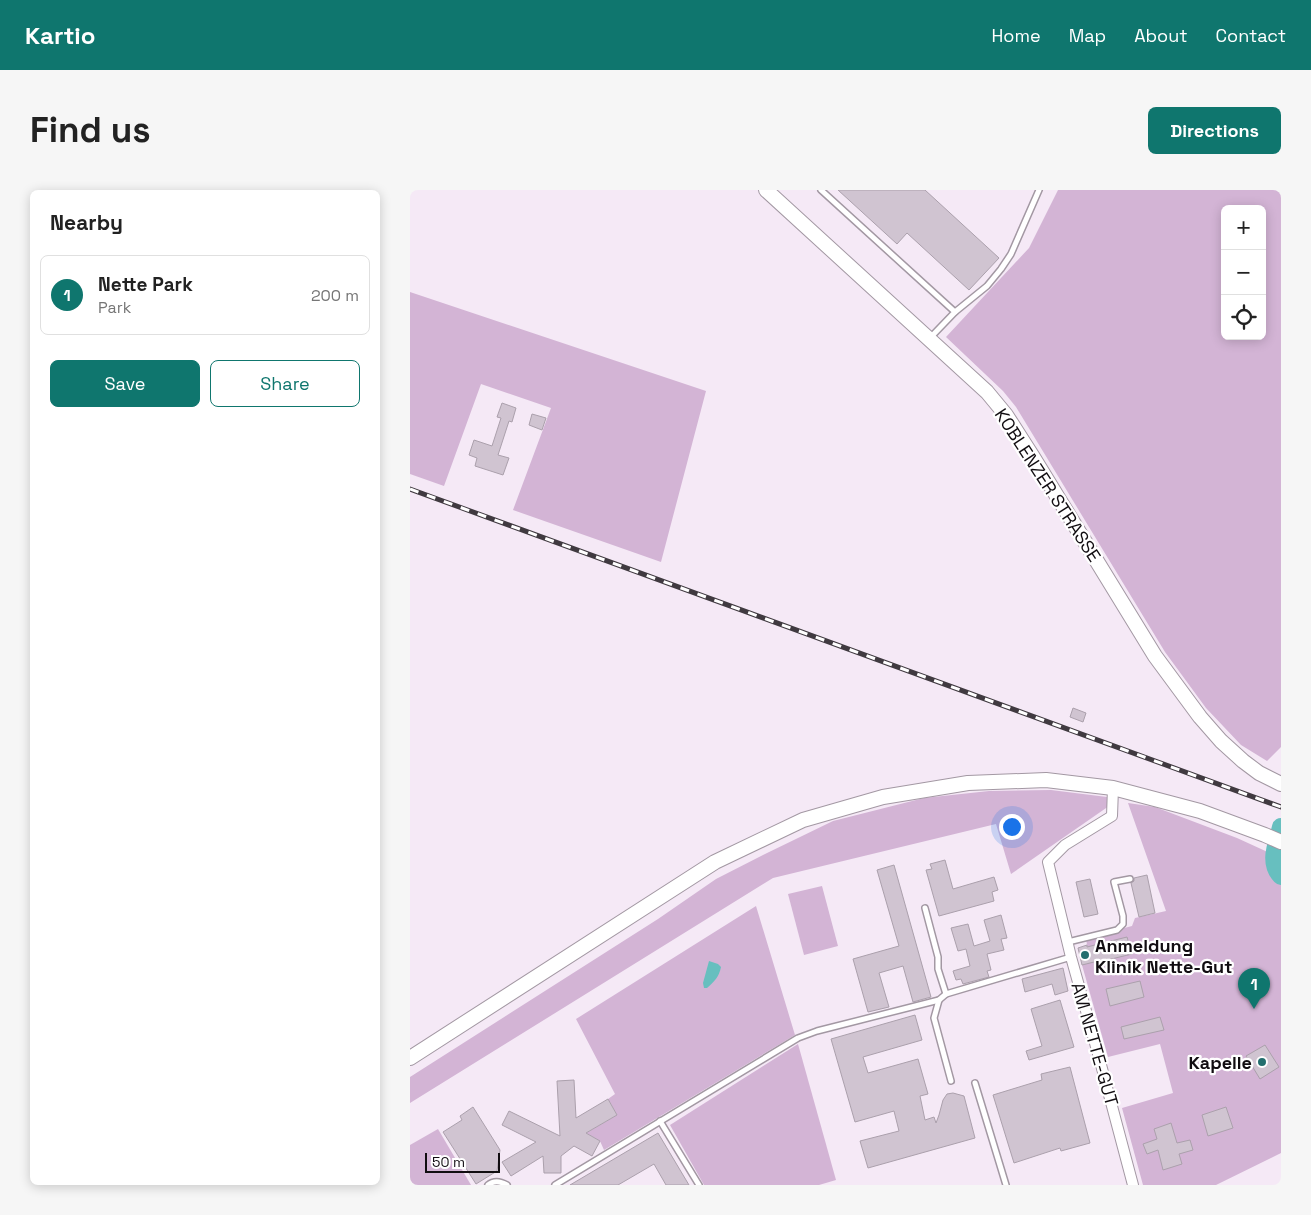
<!DOCTYPE html>
<meta charset="utf-8">
<style>
body{margin:0;font-family:"Space Grotesk",sans-serif;background:#f6f6f6;color:#222}
.controls{position:absolute;right:15px;top:15px;display:grid;overflow:hidden;border-radius:8px;box-shadow:0 2px 12px #0003}
.controls button{width:45px;height:45px;display:grid;place-items:center;padding:0;border:0;border-bottom:1px solid #e0e0e0;background:#fff;color:#222;font:25px sans-serif}
.scale{position:absolute;left:15px;bottom:12px;width:75px;box-sizing:border-box;padding-left:5px;border:2px solid #110d11;border-top:0;font-size:14px;line-height:18px;white-space:nowrap;color:#110d11;-webkit-text-stroke:4px #fff;paint-order:stroke}
.you{position:absolute;left:601px;top:636px;width:18px;height:18px;margin:-12px;border:4px solid #fff;border-radius:50%;background:#1a73e8;box-shadow:0 0 0 8px #1a73e833}
.badge{display:grid;place-items:center;width:32px;height:32px;border-radius:50%;background:#0f766e;color:#fff;font-size:16px;font-weight:700}
.pin{position:absolute;translate:-50% -41px;filter:drop-shadow(0 1px 2px #0008)}
.pin::after{content:'';position:absolute;top:26px;width:18px;height:15px;background:inherit;clip-path:polygon(0 0,100% 0,50% 100%)}
.list{margin:0;padding:0;list-style:none}
h2{display:flex;justify-content:space-between;align-items:center;height:65px;margin:0;padding:0 20px;font-size:21px}
h2 small{font-size:16px;font-weight:400;color:#767676}
.list li{display:grid;grid-template-columns:32px 1fr auto;gap:15px;align-items:center;box-sizing:border-box;height:80px;margin:0 10px 10px;padding:0 10px;border:1px solid #e0e0e0;border-radius:8px}
.list b{display:block;font-size:19px;white-space:nowrap}
.list p{margin:0;font-size:16px;white-space:nowrap;color:#767676}
.list em{font-size:16px;font-style:normal;color:#767676}
.actions{display:flex;gap:10px;padding:15px 20px}
.actions a{flex:1;padding:11px 0;border:1px solid #0f766e;border-radius:8px;text-align:center;font-size:18px;color:#0f766e}
.actions .main{background:#0f766e;color:#fff}
.icon{flex:none;width:28px;height:28px;fill:none;stroke:currentColor;stroke-width:2;stroke-linecap:round;stroke-linejoin:round}
.map{position:relative;flex:none;width:871px;height:995px;overflow:hidden;border-radius:8px}
header{display:flex;align-items:center;gap:30px;box-sizing:border-box;height:70px;padding:0 25px;background:#0f766e;color:#fff}
header strong{font-size:24px}
nav{display:flex;gap:28px;margin-inline-start:auto;font-size:18px}
.intro{display:flex;align-items:center;justify-content:space-between;box-sizing:border-box;height:120px;padding:0 30px}
h1{margin:0;font-size:35px}
.button{padding:12px 22px;border-radius:8px;background:#0f766e;color:#fff;font-size:18px;font-weight:700}
main{display:flex;gap:30px;padding:0 30px}
aside{flex:1;background:#fff;border-radius:8px;box-shadow:0 2px 12px #0003}
.map>svg:first-child{display:block}
.green{fill:#d3b4d5;fill-rule:evenodd}
.water{fill:#67bfbf}
.lines{fill:none;stroke-linecap:round;stroke-linejoin:round}
.river{stroke:#67bfbf;stroke-width:18}
.building{fill:#d0c4d1;stroke:#aba0ac}
.lane-casing{stroke:#a398a3;stroke-width:8}
.street-casing{stroke:#a398a3;stroke-width:12}
.secondary-casing{stroke:#a398a3;stroke-width:16}
.lane{stroke:#fff;stroke-width:5}
.street{stroke:#fff;stroke-width:10}
.secondary{stroke:#fff;stroke-width:14}
.rail-casing{stroke:#403a40;stroke-width:5}
.rail{stroke:#fff;stroke-width:3;stroke-dasharray:9;stroke-linecap:butt}
.poi-dot{fill:#236e6e;stroke:#fff;stroke-width:2}
.labels{text-anchor:middle;dominant-baseline:central;stroke-width:4.5;stroke-linejoin:round;paint-order:stroke}
.street-label{font-size:18px;fill:#110d11;stroke:#fff}
.poi-label{font-size:18px;font-weight:bold;fill:#110d11;stroke:#fff;text-anchor:start}
</style>
<header>
<strong>Kartio</strong>
<nav><a>Home</a><a>Map</a><a>About</a><a>Contact</a></nav>
</header>
<div class="intro"><h1>Find us</h1><a class="button">Directions</a></div>
<main>
<aside>
<h2>Nearby<small></small></h2>
<ul class="list">
<li><span class="badge">1</span><div><b>Nette Park</b><p>Park</p></div><em>200 m</em></li>
</ul>
<div class="actions"><a class="main">Save</a><a>Share</a></div>
</aside>
<div class="map">
<svg width="871" height="995" viewBox="0 0 871 995">
<rect width="100%" height="100%" fill="#f5e9f6"/>
<g class="green">
<path d="M 648,0 L 871,0 L 871,557 L 857,571 L 831,555 L 796,518 L 755,462 L 606,217 L 593,201 L 536,147 L 619,58 ZM 815,19 L 852,19 L 852,146 L 815,146 Z"/>
<path d="M 0,102 L 296,201 L 251,372 L 103,320 L 141,218 L 71,194 L 34,296 L 0,284 Z"/>
<path d="M 641,600 L 697,607 L 699,616 L 601,684 L 586,634 L 363,688 L 0,913 L 0,887 L 248,729 L 306,689 L 355,664 L 423,631 L 514,608 L 579,601 Z"/>
<path d="M 718,613 L 745,617 L 827,648 L 871,668 L 871,963 L 806,995 L 733,995 L 712,918 L 763,903 L 750,854 L 698,867 L 672,775 L 682,772 L 677,755 L 676,748 L 722,736 L 725,728 L 756,721 Z"/>
<path d="M 412,696 L 428,756 L 394,765 L 378,704 Z"/>
<path d="M 346,716 L 385,845 L 194,960 L 190,951 L 176,943 L 207,925 L 198,909 L 205,904 L 166,829 Z"/>
<path d="M 388,854 L 426,990 L 409,995 L 294,995 L 260,935 Z"/>
<path d="M 28,939 L 61,995 L 0,995 L 0,955 Z"/>
</g>
<path class="water" d="M 299,771 L 308,774 L 311,777 C 309,787 304,792 297,798 L 294,798 L 293,793 Z"/>
<g class="lines">
<path class="river" d="M 871,637 C 867,654 858,672 871,686"/>
</g>
<g class="building">
<path d="M 428,0 L 515,0 L 589,68 L 559,100 L 497,43 L 487,54 Z"/>
<path d="M 92,213 L 106,218 L 102,232 L 99,231 L 88,265 L 99,268 L 93,285 L 65,276 L 67,268 L 59,265 L 64,250 L 82,256 L 91,228 L 87,227 Z"/>
<path d="M 122,224 L 136,228 L 132,240 L 119,235 Z"/>
<path d="M 663,518 L 676,523 L 673,532 L 660,527 Z"/>
<path d="M 535,670 L 543,699 L 584,687 L 588,700 L 582,702 L 584,711 L 529,726 L 516,680 L 522,679 L 520,674 Z"/>
<path d="M 484,675 L 521,807 L 503,812 L 493,776 L 469,783 L 479,817 L 458,822 L 443,769 L 489,756 L 467,680 Z"/>
<path d="M 737,685 L 745,723 L 729,727 L 721,693 L 724,691 L 724,688 Z"/>
<path d="M 680,689 L 688,724 L 674,727 L 666,692 Z"/>
<path d="M 591,725 L 597,748 L 591,749 L 594,760 L 577,764 L 581,780 L 577,781 L 579,787 L 553,794 L 551,789 L 546,790 L 543,781 L 560,776 L 556,759 L 548,761 L 541,738 L 558,734 L 564,756 L 580,751 L 574,730 Z"/>
<path d="M 717,747 L 722,764 L 689,772 L 688,771 L 672,775 L 668,758 L 677,755 L 677,757 Z"/>
<path d="M 653,778 L 658,801 L 645,805 L 642,794 L 615,802 L 612,789 Z"/>
<path d="M 730,791 L 734,807 L 700,816 L 696,799 Z"/>
<path d="M 650,810 L 664,857 L 619,870 L 616,861 L 632,856 L 621,819 Z"/>
<path d="M 505,825 L 512,850 L 453,867 L 458,883 L 508,869 L 518,904 L 510,906 L 515,930 L 524,927 L 526,933 L 529,925 L 533,910 L 537,904 L 543,903 L 554,906 L 565,948 L 458,978 L 450,951 L 489,941 L 484,921 L 445,932 L 421,849 Z"/>
<path d="M 750,827 L 754,840 L 714,849 L 711,837 Z"/>
<path d="M 855,855 L 869,877 L 850,889 L 836,866 Z"/>
<path d="M 660,877 L 680,953 L 651,961 L 650,958 L 604,973 L 583,905 L 632,890 L 631,884 Z"/>
<path d="M 164,890 L 166,928 L 198,909 L 207,925 L 176,943 L 190,951 L 182,966 L 164,956 L 151,966 L 151,983 L 134,983 L 133,966 L 101,986 L 92,972 L 126,952 L 92,935 L 99,921 L 150,946 L 147,891 Z"/>
<path d="M 63,917 L 90,960 L 87,981 L 66,994 L 33,942 L 52,930 L 50,926 Z"/>
<path d="M 816,917 L 823,938 L 798,946 L 792,925 Z"/>
<path d="M 761,933 L 767,953 L 780,950 L 783,960 L 769,964 L 772,974 L 753,980 L 748,960 L 737,964 L 733,954 L 747,949 L 744,939 Z"/>
<path d="M 248,943 L 279,995 L 256,995 L 244,974 L 208,995 L 160,995 Z"/>
</g>
<g class="lines">
<g class="lane-casing">
<g id="lane">
<path d="M 411,0 L 545,122 L 519,149"/>
<path d="M 545,122 L 577,96 L 591,79 L 601,64 L 629,0"/>
<path d="M 515,718 L 528,767 L 528,779 L 536,804"/>
<path d="M 658,752 L 707,740 L 713,734 L 713,726 L 704,692 L 720,689"/>
<path d="M 529,810 L 524,828 L 541,891"/>
<path d="M 565,893 L 596,995"/>
<path d="M 250,931 L 289,995"/>
<path d="M 78,995 C 84,990 90,991 97,995"/>
<path d="M 145,995 L 388,848 L 407,841 L 529,810 L 536,804 L 661,767"/>
</g>
</g>
<g class="street-casing">
<path id="street" d="M 703,598 L 702,626 L 655,655 L 638,672 L 661,767 L 690,871 L 723,995"/>
</g>
<g class="secondary-casing">
<g id="secondary">
<path d="M 356,0 L 577,202 L 596,225 L 623,267 L 745,466 L 790,527 L 811,551 L 833,571 L 849,583 L 871,594"/>
<path d="M 0,868 L 305,672 L 393,630 L 473,607 L 558,593 L 636,590 L 703,598 L 790,621 L 855,645 L 871,652"/>
</g>
</g>
<use href="#lane" class="lane"/>
<use href="#street" class="street"/>
<use href="#secondary" class="secondary"/>
<g class="rail-casing">
<path id="rail" d="M 0,299 L 871,617"/>
</g>
<use href="#rail" class="rail"/>
</g>
<g class="poi-dot">
<circle cx="675" cy="765" r="5"/>
<circle cx="852" cy="872" r="5"/>
</g>
<g class="labels">
<g class="street-label">
<text transform="translate(638 295) rotate(57)">KOBLENZER STRASSE</text>
<text transform="translate(685 854) rotate(74)">AM NETTE-GUT</text>
</g>
<g class="poi-label">
<text x="685" y="755">Anmeldung<tspan x="685" dy="21">Klinik Nette-Gut</tspan></text>
<text x="842" y="872" text-anchor="end">Kapelle</text>
</g>
</g>
</svg>
<div class="controls">
<button>+</button>
<button>−</button>
<button><svg class="icon" aria-label="locate" viewBox="0 0 24 24"><circle cx="12" cy="12" r="6"/><path d="M12 2v4M12 18v4M2 12h4M18 12h4"/></svg></button>
</div>
<div class="scale">50 m</div>
<div class="you"></div>
<div class="pin badge" style="left:844px;top:819px">1</div>
</div>
</main>
